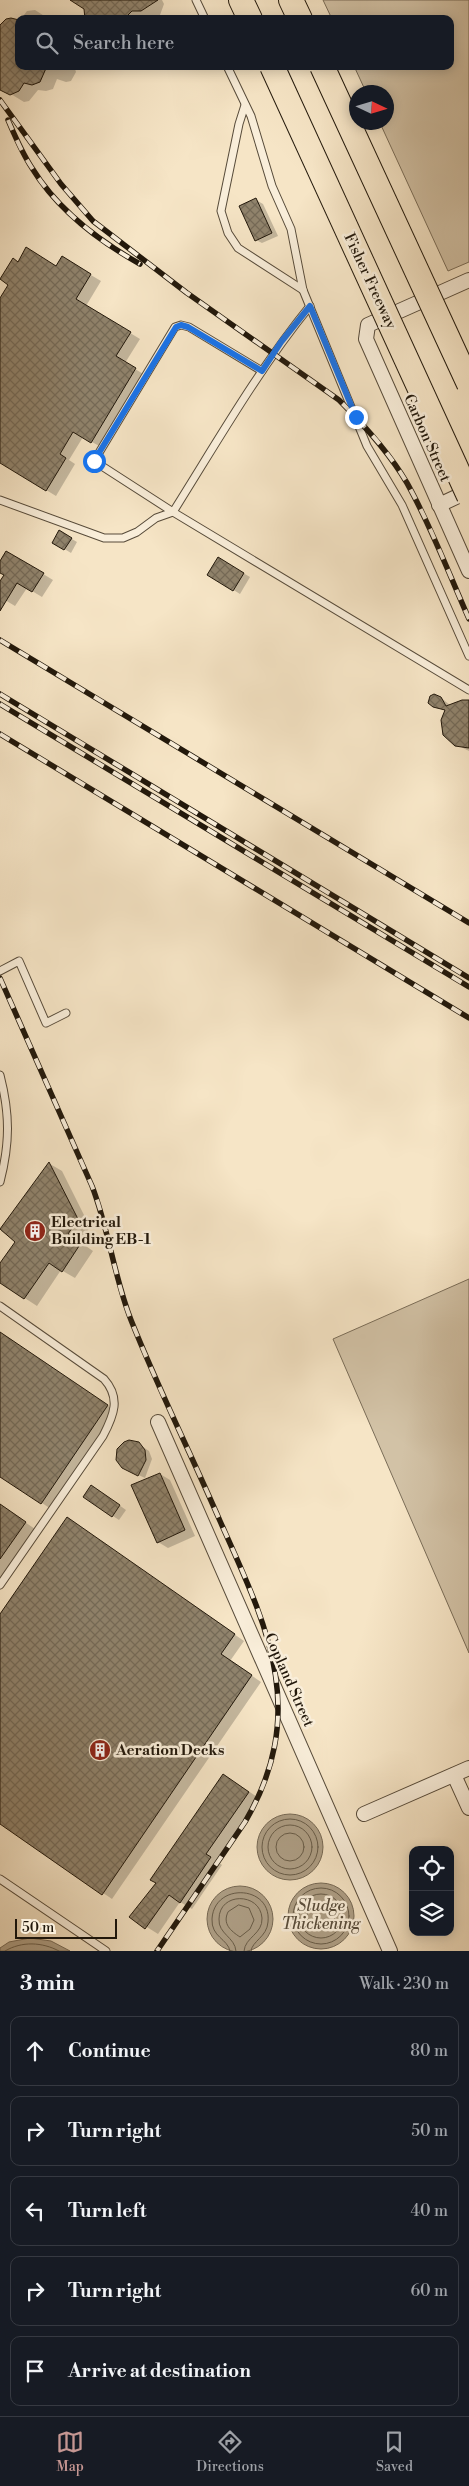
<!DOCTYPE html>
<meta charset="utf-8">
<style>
body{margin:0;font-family:"Libre Bodoni",serif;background:#20242c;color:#f1f3f6}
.controls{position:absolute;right:15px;bottom:15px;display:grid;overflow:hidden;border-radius:10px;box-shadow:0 2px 12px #0003}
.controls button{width:45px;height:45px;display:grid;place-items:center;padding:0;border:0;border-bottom:1px solid #363941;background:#171b24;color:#f1f3f6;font:25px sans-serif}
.compass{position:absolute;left:349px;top:85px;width:45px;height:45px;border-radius:50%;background:#171b24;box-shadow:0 2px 12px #0003;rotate:94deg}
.scale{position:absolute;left:15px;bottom:12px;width:102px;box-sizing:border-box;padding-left:5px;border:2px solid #22180b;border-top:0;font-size:14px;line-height:18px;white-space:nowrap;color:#22180b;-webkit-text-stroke:4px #f9eeda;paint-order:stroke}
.stop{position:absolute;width:15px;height:15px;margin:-11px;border:4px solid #1a73e8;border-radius:50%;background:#fff}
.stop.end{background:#1a73e8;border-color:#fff;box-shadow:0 1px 5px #0008}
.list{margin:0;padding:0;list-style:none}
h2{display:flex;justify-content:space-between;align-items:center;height:65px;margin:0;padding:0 20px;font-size:21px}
h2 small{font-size:16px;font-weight:400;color:#9ea1a6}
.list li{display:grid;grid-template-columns:32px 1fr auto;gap:15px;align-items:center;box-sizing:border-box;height:70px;margin:0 10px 10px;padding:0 10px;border:1px solid #363941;border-radius:10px}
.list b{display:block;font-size:19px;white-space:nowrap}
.list em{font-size:16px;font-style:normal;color:#9ea1a6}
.icon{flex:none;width:28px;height:28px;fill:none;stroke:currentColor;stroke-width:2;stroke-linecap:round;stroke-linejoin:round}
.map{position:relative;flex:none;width:469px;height:1951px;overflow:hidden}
.search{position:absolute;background:#171b24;box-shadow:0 2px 12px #0003;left:15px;right:15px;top:15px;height:55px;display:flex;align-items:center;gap:12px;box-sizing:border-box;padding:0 18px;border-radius:10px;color:#9ea1a6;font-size:19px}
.sheet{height:465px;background:#171b24}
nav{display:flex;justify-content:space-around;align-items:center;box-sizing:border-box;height:70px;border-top:1px solid #363941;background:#171b24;font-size:14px;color:#9ea1a6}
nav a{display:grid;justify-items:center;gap:2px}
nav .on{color:#c59692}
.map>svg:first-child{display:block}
.green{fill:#d2c2a6;stroke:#7a6d58}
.water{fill:#ae9f86;stroke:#766955}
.shadow{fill:#0003}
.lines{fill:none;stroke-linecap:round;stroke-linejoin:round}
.shore{stroke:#685c48;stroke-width:1}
.building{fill:url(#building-cross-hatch);stroke:#22180b}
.lane-casing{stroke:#574b3a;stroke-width:9}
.street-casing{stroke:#574b3a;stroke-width:16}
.highway-casing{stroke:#22180b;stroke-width:26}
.lane{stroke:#f9eeda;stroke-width:7}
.street{stroke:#f9eeda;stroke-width:14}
.highway{stroke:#f6e5c6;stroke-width:24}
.rail-casing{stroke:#22180b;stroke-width:5.5}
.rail{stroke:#f9eeda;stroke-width:4;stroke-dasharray:11;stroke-linecap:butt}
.highway-bridge-casing{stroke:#22180b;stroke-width:26;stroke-linecap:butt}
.highway-bridge{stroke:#f6e5c6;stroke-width:24}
.route{stroke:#1a73e8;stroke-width:6}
.labels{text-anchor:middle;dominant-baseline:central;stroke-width:5;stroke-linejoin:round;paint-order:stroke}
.street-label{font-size:15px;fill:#22180b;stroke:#f9eeda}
.poi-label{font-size:15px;font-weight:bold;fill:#22180b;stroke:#f9eeda;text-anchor:start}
.water-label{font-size:16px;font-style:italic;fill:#5a4e3c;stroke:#f9eeda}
</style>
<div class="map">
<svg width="469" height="1951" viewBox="0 0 469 1951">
<defs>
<pattern id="building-cross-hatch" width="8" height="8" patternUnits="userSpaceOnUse" patternTransform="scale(1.25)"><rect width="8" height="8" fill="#90836c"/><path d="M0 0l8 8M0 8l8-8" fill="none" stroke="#756a57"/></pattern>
</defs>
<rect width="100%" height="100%" fill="#f6e5c6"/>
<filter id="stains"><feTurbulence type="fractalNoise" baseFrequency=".004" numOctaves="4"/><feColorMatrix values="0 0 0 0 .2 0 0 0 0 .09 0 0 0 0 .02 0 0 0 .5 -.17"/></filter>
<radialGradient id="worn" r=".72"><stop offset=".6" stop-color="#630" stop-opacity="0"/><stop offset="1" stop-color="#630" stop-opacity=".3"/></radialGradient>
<g class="green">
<path d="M 323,0 L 469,0 L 469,262 L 448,271 L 380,123 L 386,122 L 386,92 L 366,92 L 354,66 L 450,66 L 450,19 L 332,19 Z"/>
<path d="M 469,1279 L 469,1653 L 333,1339 Z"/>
</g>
<g class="water">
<circle cx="290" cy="1847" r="33"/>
<circle cx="321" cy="1916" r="33"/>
<circle cx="240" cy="1919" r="33"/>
<path d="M 30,1938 L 51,1941 L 70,1951 L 0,1951 L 0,1948 L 9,1942 Z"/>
</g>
<g class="shadow">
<path d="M 77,0 L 162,0 L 164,4 L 160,15 L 155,17 L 86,19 L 85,9 Z"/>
<path d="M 35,10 L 49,19 L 21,19 L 27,11 Z"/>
<path d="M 0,28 L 19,66 L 74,66 L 76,72 L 71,81 L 66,82 L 57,79 L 53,89 L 46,91 L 38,90 L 29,101 L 24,102 L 1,88 Z"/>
<path d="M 256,200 L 263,204 L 278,236 L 262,243 L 256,240 Z"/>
<path d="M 62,258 L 101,281 L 86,306 L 140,339 L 125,363 L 145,375 L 101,447 L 83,437 L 69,460 L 75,464 L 56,496 L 0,462 L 0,300 L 10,284 L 18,263 L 57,267 Z"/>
<path d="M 60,532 L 77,542 L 71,553 L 53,542 Z"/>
<path d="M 7,552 L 53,580 L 42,597 L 27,588 L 15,606 L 0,597 L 0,584 L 6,575 L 0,571 L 0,564 Z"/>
<path d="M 219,559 L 250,577 L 240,594 L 209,575 Z"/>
<path d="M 439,696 L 451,706 L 469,703 L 469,751 L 449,741 L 442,728 L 446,711 L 430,704 Z"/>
<path d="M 50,1164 L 62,1171 L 90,1227 L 80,1242 L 93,1251 L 75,1278 L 61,1270 L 37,1306 L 0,1282 L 0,1266 L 16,1241 L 1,1231 Z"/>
<path d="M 0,1332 L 117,1412 L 51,1509 L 0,1475 Z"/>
<path d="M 134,1441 L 149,1451 L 152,1459 L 145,1478 L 130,1471 Z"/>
<path d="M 160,1474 L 170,1480 L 195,1536 L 168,1548 L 158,1542 Z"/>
<path d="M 98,1490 L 126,1510 L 119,1520 L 84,1497 Z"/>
<path d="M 0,1505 L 35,1529 L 0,1579 Z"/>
<path d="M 77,1525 L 244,1641 L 230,1661 L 261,1682 L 112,1899 L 0,1823 L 0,1616 Z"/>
<path d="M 235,1782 L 260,1799 L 217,1861 L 222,1865 L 192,1909 L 180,1902 L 158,1934 L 131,1917 Z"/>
</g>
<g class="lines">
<g class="shore">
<circle cx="290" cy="1847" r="28"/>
<circle cx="290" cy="1847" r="22"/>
<circle cx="290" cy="1847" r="14"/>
<circle cx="321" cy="1916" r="28"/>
<circle cx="321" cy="1916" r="22"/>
<circle cx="321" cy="1916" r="14"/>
<path d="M 239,1905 L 249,1908 L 254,1920 L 250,1929 L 240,1937 C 231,1931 222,1924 228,1912 Z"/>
<path d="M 5,1951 C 22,1941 42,1942 59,1951"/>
<path d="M 230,1951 C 228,1939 211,1937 212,1919 C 214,1882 272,1885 268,1922 C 267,1937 252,1941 251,1951"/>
<path d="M 236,1951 C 235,1937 218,1934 219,1919 C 219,1892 260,1892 262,1918 C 263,1934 245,1937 244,1951"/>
</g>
</g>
<g class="building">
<path d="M 70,0 L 158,0 L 141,11 L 132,11 L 124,19 L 85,19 L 84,9 Z"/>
<path d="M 11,18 L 19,20 L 19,66 L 47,66 L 40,82 L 32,85 L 24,83 L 19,91 L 10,95 L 0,90 L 0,25 L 6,19 Z"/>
<path d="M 256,198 L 272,233 L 255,241 L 239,206 Z"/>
<path d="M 26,247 L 56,266 L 62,256 L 91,274 L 76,299 L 131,332 L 116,356 L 136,368 L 91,443 L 73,432 L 60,454 L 66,458 L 46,491 L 0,463 L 0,298 L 8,285 L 0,279 L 13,258 L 18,262 Z"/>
<path d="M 59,530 L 72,538 L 64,550 L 52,543 Z"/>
<path d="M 6,551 L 44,573 L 32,592 L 17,583 L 0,611 L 0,581 L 4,575 L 0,573 L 0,561 Z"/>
<path d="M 218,557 L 244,573 L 233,591 L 207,575 Z"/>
<path d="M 434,694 L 441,697 L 446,706 L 462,700 L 469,700 L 469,748 L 455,746 L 443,735 L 441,720 L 445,710 L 433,707 L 428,703 L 430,696 Z"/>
<path d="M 49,1162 L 78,1219 L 68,1234 L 81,1243 L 62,1272 L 49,1263 L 24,1299 L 0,1283 L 0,1263 L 15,1242 L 0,1229 Z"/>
<path d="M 0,1332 L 108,1405 L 41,1504 L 0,1477 Z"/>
<path d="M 129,1440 L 139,1442 L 145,1450 L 146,1460 L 138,1476 L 122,1468 L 116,1460 L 117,1449 L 124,1442 Z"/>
<path d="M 160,1473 L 185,1530 L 157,1543 L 131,1485 Z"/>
<path d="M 91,1485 L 120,1505 L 112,1517 L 83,1497 Z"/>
<path d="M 0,1504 L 26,1522 L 0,1559 Z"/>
<path d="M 67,1517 L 235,1634 L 221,1654 L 252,1675 L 102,1895 L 0,1824 L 0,1614 Z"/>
<path d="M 223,1774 L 249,1792 L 206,1854 L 211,1857 L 180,1903 L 169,1895 L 145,1929 L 129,1917 L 156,1883 L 150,1880 Z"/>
</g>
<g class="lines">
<g class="lane-casing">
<g id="lane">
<path d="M 196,0 L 205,19"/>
<path d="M 227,66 L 251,116 L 272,186 L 291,229 L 303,290 L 367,446 L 402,505 L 469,656"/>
<path d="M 245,105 L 239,124 L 221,211 L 228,233 L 238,248 L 303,290"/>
<path d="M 262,371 L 189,327 L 181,325 L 175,327 L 94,461 L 173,512 L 469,690"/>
<path d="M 0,500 L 104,538 L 123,538 L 137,532 L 156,518 L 173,512 C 217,442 258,370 310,306"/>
<path d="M 0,971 L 19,961 L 46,1023 L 66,1013"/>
<path d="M 0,1075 C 10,1114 10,1143 0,1182"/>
<path d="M 0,1306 L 104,1379 C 121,1398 114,1415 103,1436 L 0,1585"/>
<path d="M 0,1879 L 106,1951"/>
</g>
</g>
<g class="street-casing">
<g id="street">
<path d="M 469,280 L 368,325 L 366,339 L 469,571"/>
<path d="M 439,505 L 469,491"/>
<path d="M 158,1422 L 390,1951"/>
<path d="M 454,1775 L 469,1808"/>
<path d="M 364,1814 L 469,1768"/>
</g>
</g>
<g class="highway-casing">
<g id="highway">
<path d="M 241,0 L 250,19"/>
<path d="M 291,0 L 300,19"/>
</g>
</g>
<use href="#lane" class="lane"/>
<use href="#street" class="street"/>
<use href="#highway" class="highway"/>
<g class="rail-casing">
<g id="rail">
<path d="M 0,100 L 61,184 L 93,221 L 187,293 L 339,400 C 364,425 389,452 407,483 C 431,526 449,574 469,619"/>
<path d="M 8,120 C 15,136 22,153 32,168 C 57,209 99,241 140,264"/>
<path d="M 0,640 L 469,923"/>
<path d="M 0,694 L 469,978"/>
<path d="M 0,704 L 469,987"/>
<path d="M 0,734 L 469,1018"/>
<path d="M 0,978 L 92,1186 C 109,1230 114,1277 131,1320 C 158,1388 191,1454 220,1521 C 267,1626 310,1711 245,1822 L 157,1951"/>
</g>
</g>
<use href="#rail" class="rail"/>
<g class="highway-bridge-casing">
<g id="highway-bridge">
<path d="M 272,66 L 469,496"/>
<path d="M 322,66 L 469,384"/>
</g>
</g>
<use href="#highway-bridge" class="highway-bridge"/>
</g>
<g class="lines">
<path class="route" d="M 94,461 L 176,327 L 181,325 L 188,327 L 262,371 L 281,342 L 310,306 L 356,417"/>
</g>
<defs>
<g id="building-disc" transform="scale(1.125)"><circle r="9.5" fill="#8f2418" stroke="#f9eeda"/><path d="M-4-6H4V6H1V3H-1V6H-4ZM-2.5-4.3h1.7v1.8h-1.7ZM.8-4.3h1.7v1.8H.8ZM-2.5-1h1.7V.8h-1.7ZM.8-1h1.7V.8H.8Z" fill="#fff"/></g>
</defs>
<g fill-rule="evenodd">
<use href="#building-disc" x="35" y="1231"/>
<use href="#building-disc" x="100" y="1750"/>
</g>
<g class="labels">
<g class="street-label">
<text transform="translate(370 281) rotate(65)">Fisher Freeway</text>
<text transform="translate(427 438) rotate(66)">Carbon Street</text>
<text transform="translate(289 1680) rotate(66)">Copland Street</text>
</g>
<g class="poi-label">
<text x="51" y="1222">Electrical<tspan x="51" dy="17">Building EB-1</tspan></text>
<text x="116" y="1750">Aeration Decks</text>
</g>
<g class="water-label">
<text x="321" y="1906">Sludge<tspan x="321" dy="18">Thickening</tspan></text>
</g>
</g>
<rect width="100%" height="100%" filter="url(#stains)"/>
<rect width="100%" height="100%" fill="url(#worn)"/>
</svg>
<div class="controls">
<button><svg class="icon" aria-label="locate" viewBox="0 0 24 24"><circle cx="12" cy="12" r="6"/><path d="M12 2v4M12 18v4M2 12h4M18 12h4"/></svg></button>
<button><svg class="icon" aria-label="layers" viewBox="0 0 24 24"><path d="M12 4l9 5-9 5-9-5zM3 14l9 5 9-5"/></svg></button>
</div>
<svg class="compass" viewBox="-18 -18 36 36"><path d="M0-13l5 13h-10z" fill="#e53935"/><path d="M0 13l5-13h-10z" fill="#9ea1a6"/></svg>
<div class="scale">50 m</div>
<div class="stop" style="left:94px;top:461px"></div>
<div class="stop end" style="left:356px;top:417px"></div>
<div class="search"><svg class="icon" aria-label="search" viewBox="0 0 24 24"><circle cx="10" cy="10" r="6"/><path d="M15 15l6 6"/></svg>Search here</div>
</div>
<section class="sheet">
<h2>3 min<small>Walk · 230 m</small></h2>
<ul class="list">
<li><svg class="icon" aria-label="ahead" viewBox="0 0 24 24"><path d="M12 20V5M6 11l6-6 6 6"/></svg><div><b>Continue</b></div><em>80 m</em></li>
<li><svg class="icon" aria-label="right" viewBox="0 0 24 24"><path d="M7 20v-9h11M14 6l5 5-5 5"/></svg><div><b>Turn right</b></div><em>50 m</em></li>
<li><svg class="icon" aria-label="left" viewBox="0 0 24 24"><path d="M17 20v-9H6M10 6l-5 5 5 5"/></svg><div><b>Turn left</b></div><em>40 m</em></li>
<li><svg class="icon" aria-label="right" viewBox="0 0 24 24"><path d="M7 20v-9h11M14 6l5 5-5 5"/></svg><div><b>Turn right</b></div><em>60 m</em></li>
<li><svg class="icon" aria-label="arrive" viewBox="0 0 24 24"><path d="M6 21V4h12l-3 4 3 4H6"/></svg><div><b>Arrive at destination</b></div></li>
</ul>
</section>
<nav>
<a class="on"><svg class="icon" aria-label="map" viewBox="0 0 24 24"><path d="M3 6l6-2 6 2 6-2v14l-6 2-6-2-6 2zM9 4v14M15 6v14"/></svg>Map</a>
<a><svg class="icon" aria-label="directions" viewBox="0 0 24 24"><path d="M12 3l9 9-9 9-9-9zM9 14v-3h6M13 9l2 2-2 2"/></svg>Directions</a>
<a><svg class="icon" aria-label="saved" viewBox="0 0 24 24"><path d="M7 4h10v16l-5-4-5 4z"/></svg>Saved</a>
</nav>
